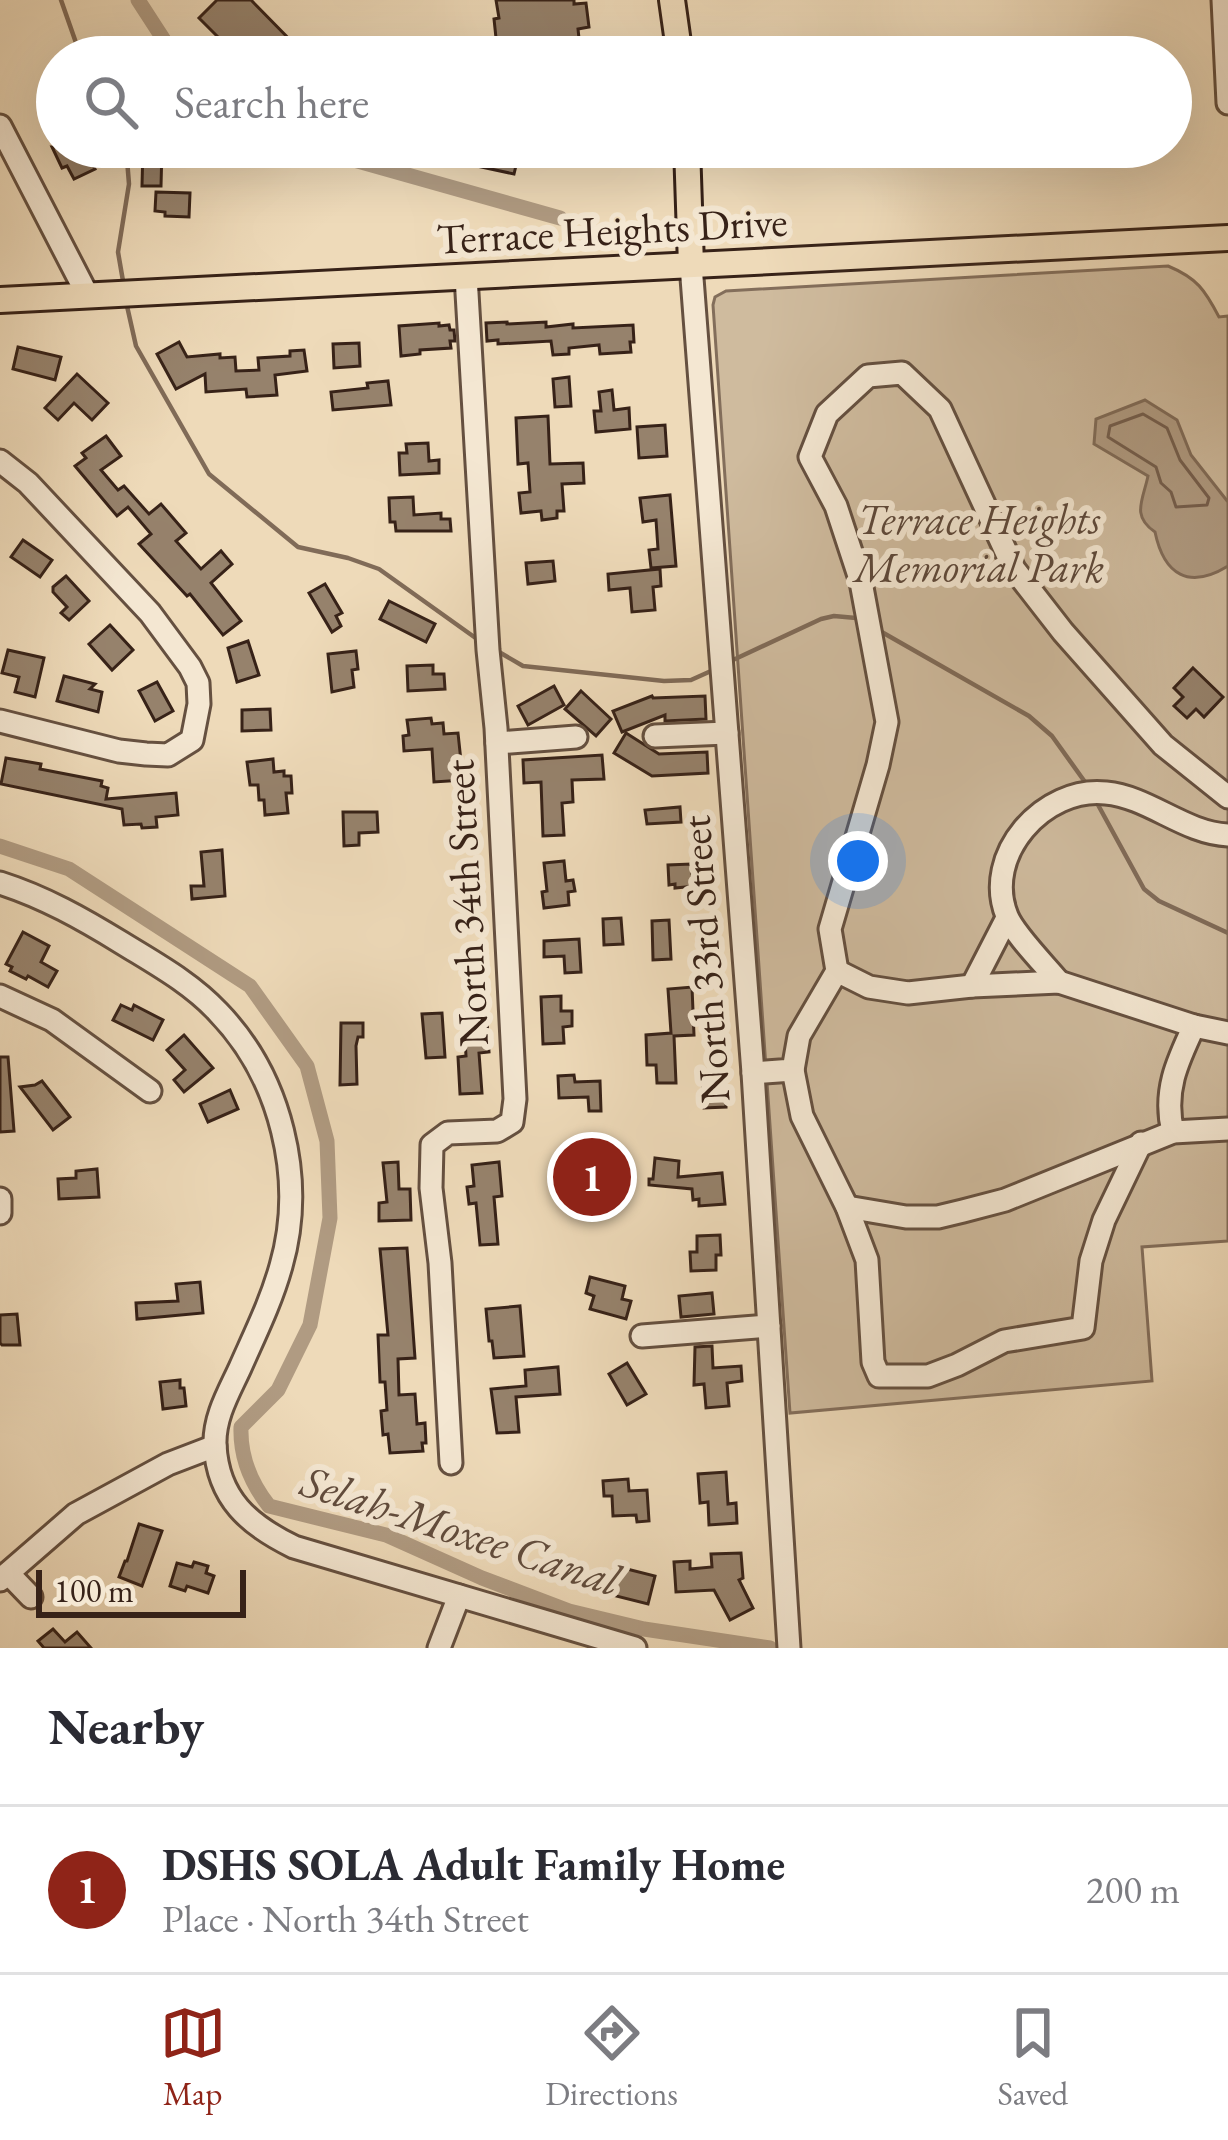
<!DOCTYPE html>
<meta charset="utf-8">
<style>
body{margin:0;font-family:"EB Garamond",serif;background:#f7f7f7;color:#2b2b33}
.scale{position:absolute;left:36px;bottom:30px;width:210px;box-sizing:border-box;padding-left:12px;border:6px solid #372218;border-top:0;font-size:33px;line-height:42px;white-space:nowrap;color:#372218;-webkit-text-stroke:9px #f4e7d2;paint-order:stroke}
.you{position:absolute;left:858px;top:861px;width:42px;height:42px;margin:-30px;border:9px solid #fff;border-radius:50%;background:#1a73e8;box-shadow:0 0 0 18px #1a73e833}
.badge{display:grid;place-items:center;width:78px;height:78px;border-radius:50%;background:#8f2418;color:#fff;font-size:39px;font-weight:700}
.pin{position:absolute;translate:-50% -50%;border:6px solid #fff;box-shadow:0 3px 12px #0006}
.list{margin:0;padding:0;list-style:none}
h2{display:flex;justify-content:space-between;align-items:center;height:156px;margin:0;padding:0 48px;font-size:51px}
h2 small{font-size:39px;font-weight:400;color:#7c7c81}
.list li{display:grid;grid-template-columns:78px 1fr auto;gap:36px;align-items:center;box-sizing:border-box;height:168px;padding:0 48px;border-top:3px solid #e1e1e2}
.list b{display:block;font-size:45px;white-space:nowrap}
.list p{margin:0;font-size:39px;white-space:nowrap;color:#7c7c81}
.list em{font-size:39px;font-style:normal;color:#7c7c81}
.icon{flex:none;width:66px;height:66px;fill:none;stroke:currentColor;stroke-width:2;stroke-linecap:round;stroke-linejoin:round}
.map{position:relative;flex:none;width:1228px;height:1648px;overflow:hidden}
.search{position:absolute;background:#fff;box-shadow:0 12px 48px #0002;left:36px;right:36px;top:36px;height:132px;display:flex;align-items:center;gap:30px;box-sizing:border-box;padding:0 42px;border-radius:66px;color:#7c7c81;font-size:45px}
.sheet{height:324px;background:#fff}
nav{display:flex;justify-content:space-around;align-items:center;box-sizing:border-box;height:168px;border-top:3px solid #e1e1e2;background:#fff;font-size:33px;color:#7c7c81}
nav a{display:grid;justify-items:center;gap:6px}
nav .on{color:#8f2418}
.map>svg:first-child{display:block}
.green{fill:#cfbb9e;stroke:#836e5b;stroke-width:3}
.water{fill:#b09b82;stroke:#806b58;stroke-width:3}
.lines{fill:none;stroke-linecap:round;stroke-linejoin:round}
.shore{stroke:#745e4d;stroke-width:3}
.stream{stroke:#806b58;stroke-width:4.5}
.canal{stroke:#b09b82;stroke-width:15}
.building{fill:#96826c;stroke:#372218;stroke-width:3}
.minor-casing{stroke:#655040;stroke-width:27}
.major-casing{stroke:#372218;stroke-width:30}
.minor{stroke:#f4e7d2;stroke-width:21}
.major{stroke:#eedab9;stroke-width:24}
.labels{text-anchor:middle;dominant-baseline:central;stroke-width:12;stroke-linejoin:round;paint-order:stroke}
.street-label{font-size:42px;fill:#372218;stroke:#f4e7d2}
.park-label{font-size:42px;font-style:italic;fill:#5d483a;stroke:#f4e7d2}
.water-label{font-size:45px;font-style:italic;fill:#614c3d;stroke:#f4e7d2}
</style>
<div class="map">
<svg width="1228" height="1648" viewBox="0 0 1228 1648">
<rect width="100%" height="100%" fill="#eedab9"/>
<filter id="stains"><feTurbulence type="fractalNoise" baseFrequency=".00167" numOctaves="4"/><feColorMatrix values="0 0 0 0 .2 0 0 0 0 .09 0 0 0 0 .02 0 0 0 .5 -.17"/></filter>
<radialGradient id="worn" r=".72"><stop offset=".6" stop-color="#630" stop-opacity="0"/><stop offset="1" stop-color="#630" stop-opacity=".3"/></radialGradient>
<path class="green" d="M 1168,266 C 1197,278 1205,290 1219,317 L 1228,316 L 1228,1241 L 1142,1247 L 1152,1381 L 790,1413 L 713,305 L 715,297 L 726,291 Z"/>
<path class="water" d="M 1145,400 L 1177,420 L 1191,455 L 1228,502 L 1228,566 C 1189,590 1164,575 1155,532 C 1131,516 1143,500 1148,476 L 1094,444 L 1096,419 Z"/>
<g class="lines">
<path class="shore" d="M 1143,414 L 1167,428 L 1180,460 L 1209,498 L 1207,505 L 1176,507 L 1171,492 L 1161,483 L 1156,467 L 1108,437 L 1110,426 Z"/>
<g class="stream">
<path d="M 61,0 L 81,57"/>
<path d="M 123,281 L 118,252 L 129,184 L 126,147"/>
<path d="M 127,306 L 136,346 L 209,474 L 298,547 L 348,558 L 379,569 L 477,639"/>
<path d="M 880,631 L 1029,716 L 1052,736 L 1085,782"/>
<path d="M 499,652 L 523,666 L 664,681 L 691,680 L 711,671"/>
<path d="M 733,660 L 821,619 L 834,616 L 856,618"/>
<path d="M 1097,803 L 1144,889 L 1159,901 L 1228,933"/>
</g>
<g class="canal">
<path d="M 138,0 L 175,57"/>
<path d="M 308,147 L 560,218"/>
<path d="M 0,846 L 69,869 L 250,986 L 307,1066 L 327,1141 L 330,1218 L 310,1325 L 278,1390 L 241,1427 C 240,1457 250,1482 269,1506 L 386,1535 L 482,1578 L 569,1611 L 644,1629 L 770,1648"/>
</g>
</g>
<g class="building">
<path d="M 217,0 L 251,0 L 298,48 L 288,57 L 238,57 L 199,18 Z"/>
<path d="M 496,0 L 574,0 L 574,4 L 586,3 L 589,27 L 578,29 L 581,57 L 503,57 L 501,38 L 496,38 L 494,19 L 499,18 Z"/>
<path d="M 362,44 L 363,57 L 324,57 L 323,46 Z"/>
<path d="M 52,147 L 84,147 L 95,169 L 74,179 L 67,166 L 62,168 Z"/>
<path d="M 143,147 L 162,147 L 161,186 L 142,186 Z"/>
<path d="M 481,148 L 518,157 L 514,174 L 477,166 Z"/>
<path d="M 156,192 L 190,193 L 189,217 L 165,216 L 165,212 L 155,211 Z"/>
<path d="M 507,322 L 507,324 L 546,322 L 546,327 L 573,324 L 573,328 L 633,325 L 634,342 L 630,342 L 631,352 L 600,354 L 599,345 L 569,348 L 569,354 L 553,355 L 551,341 L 498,344 L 498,340 L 487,341 L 486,323 Z"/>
<path d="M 439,323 L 439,326 L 449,325 L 450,330 L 454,330 L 455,341 L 450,341 L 451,348 L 420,350 L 420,354 L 401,356 L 399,326 Z"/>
<path d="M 179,342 L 187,357 L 220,354 L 220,358 L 235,357 L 236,371 L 259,370 L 258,358 L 290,356 L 290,351 L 304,350 L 307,371 L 275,375 L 277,395 L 247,397 L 246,389 L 206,392 L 205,374 L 176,389 L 157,354 Z"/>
<path d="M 359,343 L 360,366 L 334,368 L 333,344 Z"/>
<path d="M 18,347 L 61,357 L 55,380 L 13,369 Z"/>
<path d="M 77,374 L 108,403 L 92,420 L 74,403 L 58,420 L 45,408 Z"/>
<path d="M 569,377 L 571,406 L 555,407 L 553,379 Z"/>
<path d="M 388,381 L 391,405 L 333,410 L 331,392 L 368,388 L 367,383 Z"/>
<path d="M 612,390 L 614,410 L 629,408 L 630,429 L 596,432 L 594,411 L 601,411 L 599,392 Z"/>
<path d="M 548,416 L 550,464 L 583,463 L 584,483 L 562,484 L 564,511 L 557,511 L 557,518 L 542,520 L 541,511 L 521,513 L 519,493 L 530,492 L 528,463 L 518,464 L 516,418 Z"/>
<path d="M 665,425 L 667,456 L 639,458 L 637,427 Z"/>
<path d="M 106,436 L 121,456 L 101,470 L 118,490 L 124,486 L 149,514 L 161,504 L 186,533 L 176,541 L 201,569 L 221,551 L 232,564 L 211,583 L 241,621 L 223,635 L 190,594 L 187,596 L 139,544 L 151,534 L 128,507 L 117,516 L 75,466 L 86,458 L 82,453 Z"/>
<path d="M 428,443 L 429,461 L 439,460 L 439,473 L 400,475 L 399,453 L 407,453 L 406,444 Z"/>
<path d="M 670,495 L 676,566 L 651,568 L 649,550 L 658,549 L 656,520 L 643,522 L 640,498 Z"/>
<path d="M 413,497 L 414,515 L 441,513 L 441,519 L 450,519 L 451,531 L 396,531 L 395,522 L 390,522 L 389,498 Z"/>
<path d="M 23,540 L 52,560 L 40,577 L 11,557 Z"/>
<path d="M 553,561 L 555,581 L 528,584 L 526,563 Z"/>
<path d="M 660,569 L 661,586 L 653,587 L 655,610 L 632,612 L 630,588 L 609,590 L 608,574 Z"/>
<path d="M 66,576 L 89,601 L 69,620 L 61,613 L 67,607 L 53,592 L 53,587 Z"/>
<path d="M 325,584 L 342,613 L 336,616 L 341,626 L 332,632 L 309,593 Z"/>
<path d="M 389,601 L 435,624 L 426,642 L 380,619 Z"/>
<path d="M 110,625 L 133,650 L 112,670 L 89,644 Z"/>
<path d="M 248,641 L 259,675 L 237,682 L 228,648 Z"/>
<path d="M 8,650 L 44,658 L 35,697 L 15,692 L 19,677 L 2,673 Z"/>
<path d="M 356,651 L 358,669 L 352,670 L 354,687 L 332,692 L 328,654 Z"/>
<path d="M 433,665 L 433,674 L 444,674 L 445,689 L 408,691 L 407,666 Z"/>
<path d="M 1193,668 L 1223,697 L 1204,717 L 1196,709 L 1187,718 L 1174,706 L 1183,697 L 1174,688 Z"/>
<path d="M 64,676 L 95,684 L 90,689 L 102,692 L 98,712 L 57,701 Z"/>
<path d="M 157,682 L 173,711 L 155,721 L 139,691 Z"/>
<path d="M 554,686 L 564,705 L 528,725 L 518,706 Z"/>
<path d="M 581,691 L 611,719 L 596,736 L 565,709 Z"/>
<path d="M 652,696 L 653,698 L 705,696 L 706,719 L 665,721 L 665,715 L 622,732 L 613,711 Z"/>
<path d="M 270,709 L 271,730 L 242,731 L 242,710 Z"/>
<path d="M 431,718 L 432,724 L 443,723 L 444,734 L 458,733 L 463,780 L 434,782 L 432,749 L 404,751 L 403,736 L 409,735 L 407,720 Z"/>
<path d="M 626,733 L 659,754 L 707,752 L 708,773 L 652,776 L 614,753 Z"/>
<path d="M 602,755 L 604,779 L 572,780 L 573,802 L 562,803 L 564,835 L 543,836 L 541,782 L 524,783 L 523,760 Z"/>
<path d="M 6,758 L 41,764 L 40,769 L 102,781 L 101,786 L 108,788 L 106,799 L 176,793 L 178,815 L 156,817 L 157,827 L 142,828 L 141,824 L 124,825 L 122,809 L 1,784 Z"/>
<path d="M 273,759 L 274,772 L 284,771 L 284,776 L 291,776 L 292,793 L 286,793 L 288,813 L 265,815 L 264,800 L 259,800 L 258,785 L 250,785 L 247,762 Z"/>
<path d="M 680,807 L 681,822 L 647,824 L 645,810 Z"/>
<path d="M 343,812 L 377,812 L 378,832 L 359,833 L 359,845 L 344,846 Z"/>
<path d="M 222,850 L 225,896 L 192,899 L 191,886 L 204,886 L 201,852 Z"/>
<path d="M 564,861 L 566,881 L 573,880 L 575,891 L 568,892 L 569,905 L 544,908 L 542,892 L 547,891 L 544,863 Z"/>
<path d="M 691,864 L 692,873 L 695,872 L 696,886 L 675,888 L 675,884 L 669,885 L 668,865 Z"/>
<path d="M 621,918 L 623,944 L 604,945 L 603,919 Z"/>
<path d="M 669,920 L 671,959 L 653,960 L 652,921 Z"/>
<path d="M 23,932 L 49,946 L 41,962 L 57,971 L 48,987 L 28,976 L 26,979 L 10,971 L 12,967 L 6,964 Z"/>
<path d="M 579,939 L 581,972 L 565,973 L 564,956 L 544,957 L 544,941 Z"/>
<path d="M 692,987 L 694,1035 L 674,1036 L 676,1083 L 657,1083 L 656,1065 L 647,1065 L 646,1035 L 671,1033 L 668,989 Z"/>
<path d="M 561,996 L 561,1011 L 572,1011 L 572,1026 L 563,1027 L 564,1043 L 543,1044 L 541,997 Z"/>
<path d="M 121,1005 L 132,1010 L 134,1005 L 163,1020 L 153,1040 L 113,1020 Z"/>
<path d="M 442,1013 L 445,1057 L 426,1058 L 422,1014 Z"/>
<path d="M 487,1021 L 489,1052 L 479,1053 L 482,1093 L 460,1094 L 458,1057 L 466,1056 L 464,1023 Z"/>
<path d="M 341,1023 L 363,1023 L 363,1037 L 358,1037 L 356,1046 L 357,1084 L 340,1085 Z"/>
<path d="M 184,1035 L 213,1068 L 184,1092 L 174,1080 L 185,1070 L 167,1050 Z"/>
<path d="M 0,1057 L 8,1057 L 14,1131 L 0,1132 Z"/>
<path d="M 574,1075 L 575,1082 L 600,1081 L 601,1111 L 589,1111 L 588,1097 L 559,1098 L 558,1076 Z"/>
<path d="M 725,1079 L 726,1107 L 704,1108 L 702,1080 Z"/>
<path d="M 42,1081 L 70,1117 L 53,1130 L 20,1087 L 35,1085 Z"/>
<path d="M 230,1090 L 238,1109 L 208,1122 L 200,1104 Z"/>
<path d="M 581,1152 L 611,1170 L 595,1196 L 574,1184 L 582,1171 L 573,1166 Z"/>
<path d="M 655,1158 L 679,1161 L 678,1177 L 722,1173 L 725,1204 L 699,1206 L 699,1199 L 693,1200 L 692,1189 L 649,1185 L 649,1179 L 653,1179 Z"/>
<path d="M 398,1162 L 399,1189 L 410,1189 L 411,1220 L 379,1221 L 379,1203 L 387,1202 L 383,1163 Z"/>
<path d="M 499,1162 L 502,1196 L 494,1197 L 498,1244 L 480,1245 L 476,1203 L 469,1204 L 467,1187 L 474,1186 L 472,1165 Z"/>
<path d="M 97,1169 L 99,1197 L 59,1199 L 58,1179 L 76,1178 L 76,1171 Z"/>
<path d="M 720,1235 L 721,1255 L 716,1255 L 716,1270 L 691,1271 L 690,1252 L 697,1252 L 697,1236 Z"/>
<path d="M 407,1248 L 415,1358 L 398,1359 L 399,1395 L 415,1394 L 417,1424 L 425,1423 L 426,1443 L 422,1443 L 423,1451 L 390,1453 L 388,1434 L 383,1435 L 381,1411 L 387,1410 L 385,1382 L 380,1382 L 378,1335 L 388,1335 L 380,1249 Z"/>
<path d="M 590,1277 L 625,1286 L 622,1299 L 631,1301 L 626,1319 L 590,1309 L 594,1296 L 586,1293 Z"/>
<path d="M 200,1282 L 203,1313 L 137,1319 L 136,1303 L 178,1301 L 176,1284 Z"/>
<path d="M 712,1293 L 714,1314 L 681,1317 L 679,1296 Z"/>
<path d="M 520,1306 L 524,1356 L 494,1358 L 492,1341 L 489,1341 L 486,1309 Z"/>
<path d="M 17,1314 L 20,1345 L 2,1345 L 0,1343 L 0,1315 Z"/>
<path d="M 712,1346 L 713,1368 L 741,1366 L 742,1381 L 727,1383 L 729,1406 L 706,1408 L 704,1384 L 694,1385 L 695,1347 Z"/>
<path d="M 627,1363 L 646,1394 L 627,1405 L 609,1374 Z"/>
<path d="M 558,1367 L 560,1394 L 516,1397 L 519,1432 L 497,1433 L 491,1389 L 526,1386 L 525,1370 Z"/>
<path d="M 180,1380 L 180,1388 L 184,1388 L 186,1406 L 163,1409 L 160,1382 Z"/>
<path d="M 726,1472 L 728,1504 L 736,1503 L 737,1523 L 709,1525 L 708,1502 L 700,1503 L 698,1474 Z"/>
<path d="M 628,1479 L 629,1491 L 647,1490 L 649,1521 L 637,1522 L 636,1515 L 613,1516 L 612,1496 L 604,1496 L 603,1481 Z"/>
<path d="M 139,1524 L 162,1531 L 142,1586 L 119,1577 L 125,1561 L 127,1561 Z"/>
<path d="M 741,1553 L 743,1578 L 739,1580 L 753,1608 L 730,1620 L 714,1590 L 676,1592 L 674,1562 L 690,1561 L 690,1569 L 712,1567 L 711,1554 Z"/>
<path d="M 194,1562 L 208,1566 L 206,1573 L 214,1576 L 208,1593 L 187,1586 L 185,1591 L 170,1586 L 177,1563 L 192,1567 Z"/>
<path d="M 615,1566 L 655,1576 L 648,1604 L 608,1594 Z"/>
<path d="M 53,1629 L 65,1642 L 77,1632 L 91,1648 L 44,1648 L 38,1641 Z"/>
</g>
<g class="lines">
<g class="minor-casing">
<g id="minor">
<path d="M 1223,0 L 1228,103"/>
<path d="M 0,126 L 88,296"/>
<path d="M 691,265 L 753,1073 L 789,1648"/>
<path d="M 0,461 L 28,483 L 150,613 L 190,667 L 198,683 L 199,704 L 192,740 L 168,755 L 146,754 L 119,751 L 0,721"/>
<path d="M 655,736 L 727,733"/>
<path d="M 497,743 L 576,737"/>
<path d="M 0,883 C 44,897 83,919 122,943 C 156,964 191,983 218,1012 C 281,1077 306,1179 281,1266 C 271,1302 255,1334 240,1368 C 229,1392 214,1417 215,1445 C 218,1499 249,1525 294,1547 L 635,1648"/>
<path d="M 837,971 L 830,929 L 878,765 L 887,722 L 861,582 L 836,506 L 810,457 L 827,414 L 868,376 L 902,373 L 940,409 L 1014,569 L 1063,632 L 1163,745 L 1228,797"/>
<path d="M 1059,982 C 1046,966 1014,934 1007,916 C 982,855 1044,786 1106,793 C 1149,797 1184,833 1228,835"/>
<path d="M 972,986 L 1007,918"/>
<path d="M 0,996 L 52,1020 L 150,1091"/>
<path d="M 793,1070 L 802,1116 L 847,1207 L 867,1260 L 873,1362 L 879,1376 L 928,1376 L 957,1365 L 1004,1341 L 1083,1328 L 1091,1261 L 1104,1220 L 1141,1143"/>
<path d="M 753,1073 L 793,1070 L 799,1036 L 837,971 L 869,987 L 908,993 L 972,986 L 1059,982 L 1194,1026 L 1228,1033"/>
<path d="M 1173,1132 C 1163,1092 1177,1062 1194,1026"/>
<path d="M 0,1199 L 0,1213"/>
<path d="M 847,1207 L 906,1217 L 938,1217 L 963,1211 L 1005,1200 L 1173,1132 L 1228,1129"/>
<path d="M 642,1336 L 769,1326"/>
<path d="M 451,1463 L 440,1263 L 431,1188 L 432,1145 L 448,1133 L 497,1131 L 512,1122 L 515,1099 L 496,728 L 488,650 L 466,276"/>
<path d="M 8,1573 L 31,1597"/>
<path d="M 0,1580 L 76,1514 L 168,1464 L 215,1446"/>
<path d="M 439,1648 L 459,1596"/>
</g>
</g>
<g class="major-casing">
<g id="major">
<path d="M 672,0 L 680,57"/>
<path d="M 687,147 L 691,265"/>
<path d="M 0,300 L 1228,238"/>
</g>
</g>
<use href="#minor" class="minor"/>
<use href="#major" class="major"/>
</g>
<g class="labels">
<g class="street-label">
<text transform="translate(612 230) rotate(-3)">Terrace Heights Drive</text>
<text transform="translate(466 903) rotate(-93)">North 34th Street</text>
<text transform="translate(705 959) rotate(-94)">North 33rd Street</text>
</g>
<g class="park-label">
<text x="979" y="519">Terrace Heights<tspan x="979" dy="48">Memorial Park</tspan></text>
</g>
<g class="water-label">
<text transform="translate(461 1530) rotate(18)">Selah-Moxee Canal</text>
</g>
</g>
<rect width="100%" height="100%" filter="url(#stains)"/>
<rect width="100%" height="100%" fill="url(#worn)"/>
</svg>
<div class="scale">100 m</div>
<div class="you"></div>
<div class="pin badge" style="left:592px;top:1177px">1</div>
<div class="search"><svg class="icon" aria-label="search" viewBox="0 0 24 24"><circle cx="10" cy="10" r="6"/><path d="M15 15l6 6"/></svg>Search here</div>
</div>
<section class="sheet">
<h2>Nearby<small></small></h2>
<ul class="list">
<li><span class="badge">1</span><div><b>DSHS SOLA Adult Family Home</b><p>Place · North 34th Street</p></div><em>200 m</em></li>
</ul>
</section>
<nav>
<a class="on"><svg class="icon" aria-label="map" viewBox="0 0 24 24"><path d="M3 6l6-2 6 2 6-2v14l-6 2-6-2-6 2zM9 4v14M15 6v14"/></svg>Map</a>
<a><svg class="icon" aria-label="directions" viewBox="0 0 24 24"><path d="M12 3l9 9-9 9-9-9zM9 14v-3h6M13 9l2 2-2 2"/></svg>Directions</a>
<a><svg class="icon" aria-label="saved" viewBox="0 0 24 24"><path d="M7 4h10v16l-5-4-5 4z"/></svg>Saved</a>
</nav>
